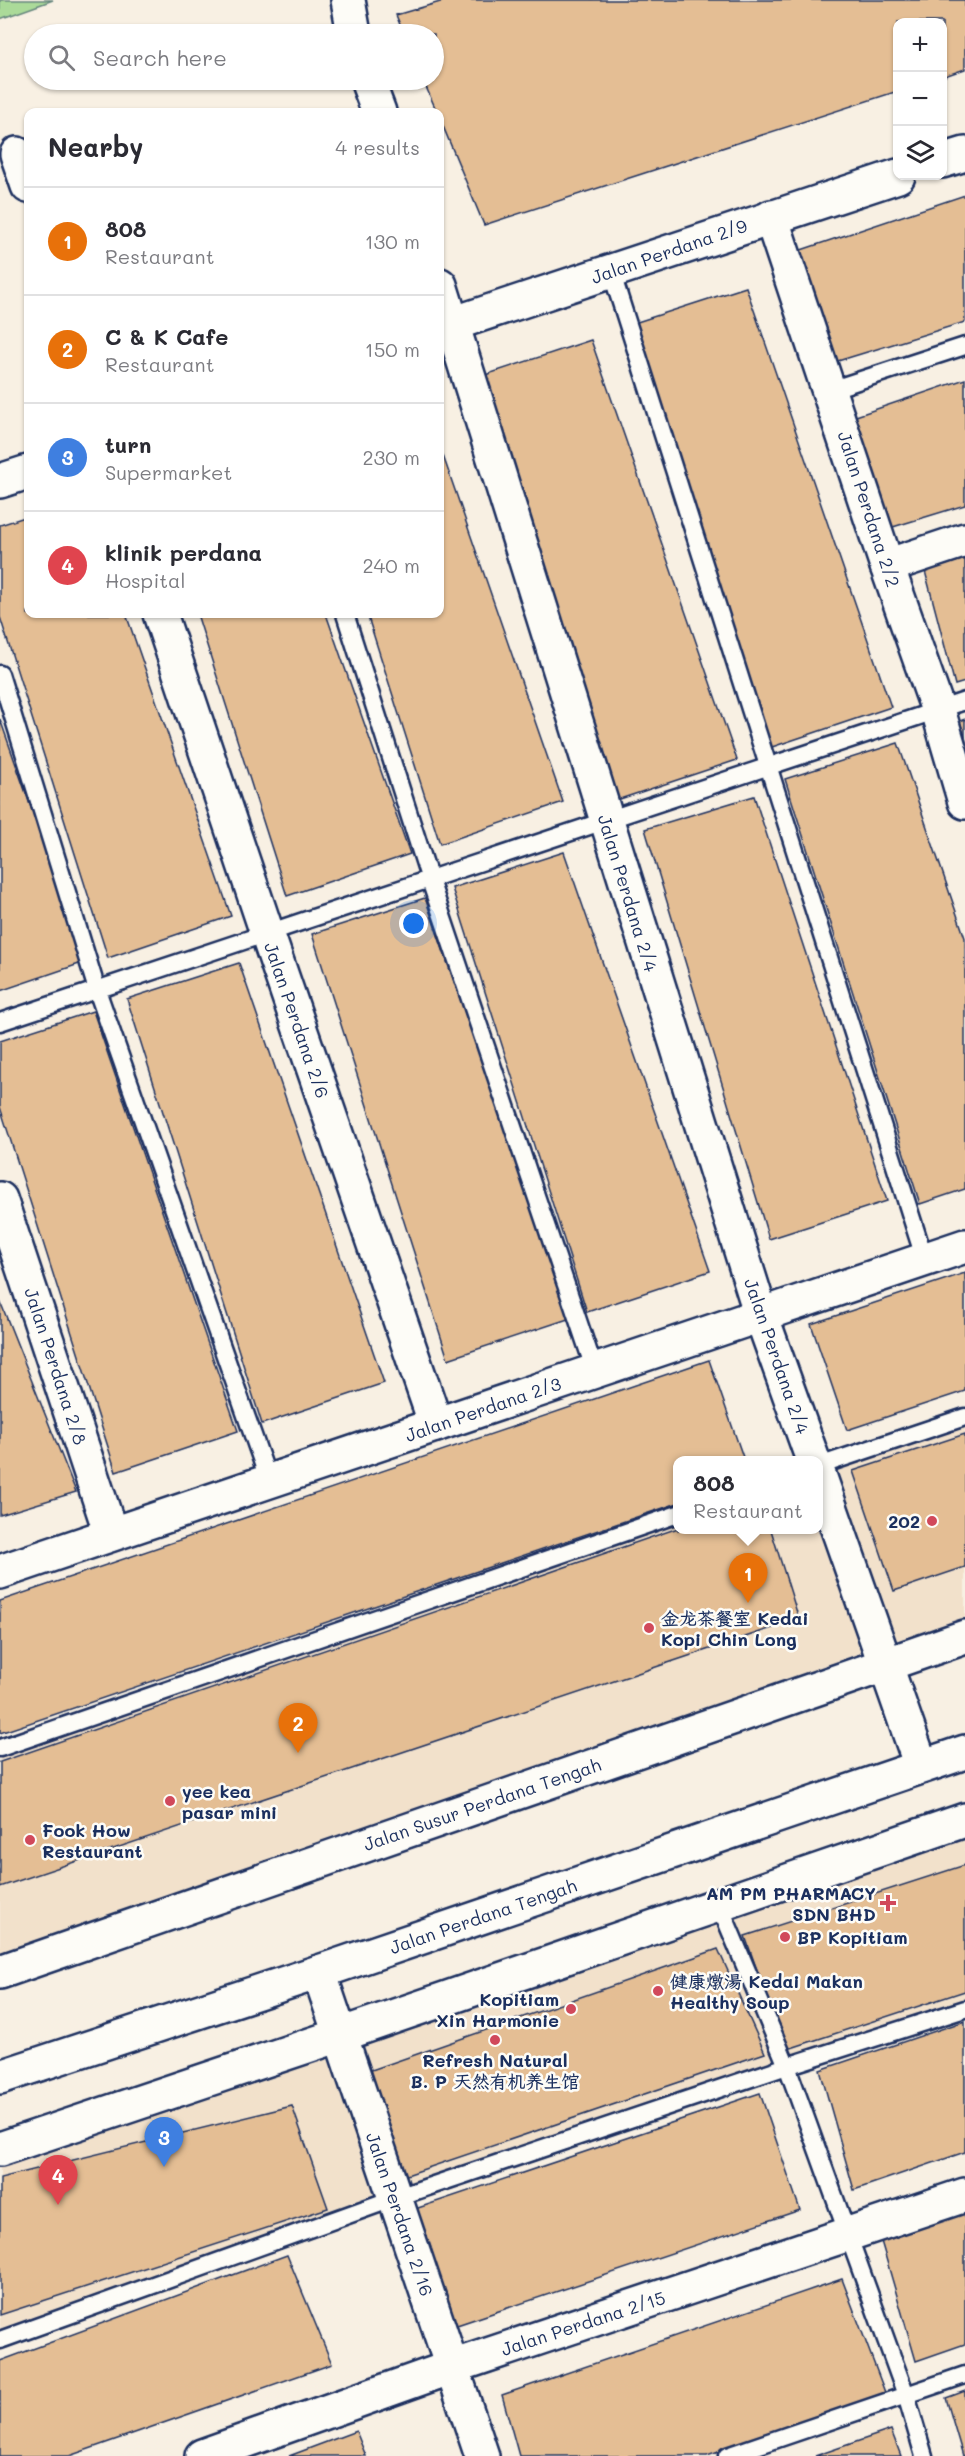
<!DOCTYPE html>
<meta charset="utf-8">
<style>
body{margin:0;font-family:Mali,"LXGW WenKai TC",sans-serif;background:#f2f2f3;color:#2b2b33}
.controls{position:absolute;right:18px;top:18px;display:grid;overflow:hidden;border-radius:12px;box-shadow:0 2px 4px #0004}
.controls button{width:54px;height:54px;display:grid;place-items:center;padding:0;border:0;border-bottom:2px solid #e1e1e2;background:#fff;color:#2b2b33;font:30px sans-serif}
.you{position:absolute;left:414px;top:924px;width:21px;height:21px;margin:-15px;border:4px solid #fff;border-radius:50%;background:#1a73e8;box-shadow:0 0 0 9px #1a73e833}
.badge{display:grid;place-items:center;width:39px;height:39px;border-radius:50%;background:#db2777;color:#fff;font-size:20px;font-weight:700}
.pin{position:absolute;translate:-50% -50px;filter:drop-shadow(0 2px 3px #0008)}
.pin::after{content:'';position:absolute;top:32px;width:21px;height:18px;background:inherit;clip-path:polygon(0 0,100% 0,50% 100%)}
.popup{position:absolute;left:673px;top:1456px;width:150px;height:78px;box-sizing:border-box;display:grid;place-content:center;border-radius:12px;background:#fff;filter:drop-shadow(0 2px 4px #0005);font-size:20px;white-space:nowrap;color:#7c7c81}
.popup b{font-size:22px;color:#2b2b33}
.popup::after{content:'';position:absolute;left:50%;top:100%;margin-left:-12px;border:12px solid transparent;border-top-color:#fff}
.list{margin:0;padding:0;list-style:none}
h2{display:flex;justify-content:space-between;align-items:center;height:78px;margin:0;padding:0 24px;font-size:26px}
h2 small{font-size:20px;font-weight:400;color:#7c7c81}
.list li{display:grid;grid-template-columns:39px 1fr auto;gap:18px;align-items:center;box-sizing:border-box;height:108px;padding:0 24px;border-top:2px solid #e1e1e2}
.list b{display:block;font-size:22px;white-space:nowrap}
.list p{margin:0;font-size:20px;white-space:nowrap;color:#7c7c81}
.list em{font-size:20px;font-style:normal;color:#7c7c81}
.icon{flex:none;width:33px;height:33px;fill:none;stroke:currentColor;stroke-width:2;stroke-linecap:round;stroke-linejoin:round}
.map{position:relative;flex:none;width:965px;height:2456px;overflow:hidden}
.search{position:absolute;background:#fff;box-shadow:0 2px 4px #0004;left:24px;top:24px;width:420px;height:66px;display:flex;align-items:center;gap:15px;box-sizing:border-box;padding:0 21px;border-radius:33px;color:#7c7c81;font-size:22px}
.panel{position:absolute;background:#fff;box-shadow:0 2px 4px #0004;left:24px;top:108px;width:420px;height:510px;border-radius:12px}
.map>svg:first-child{display:block}
.built{fill:#f2e1cb}
.green{fill:#abda99;stroke:#63847c;stroke-width:1.5}
.building{fill:#e4be94;stroke:#1b2f5e;stroke-width:1.5}
.lines{fill:none;stroke-linecap:round;stroke-linejoin:round}
.lane-casing{stroke:#1b2f5e;stroke-width:21}
.street-casing{stroke:#1b2f5e;stroke-width:38}
.lane{stroke:#fdfcf7;stroke-width:16}
.street{stroke:#fdfcf7;stroke-width:33}
.poi-dot{fill:#d1495b;stroke:#fdfcf7;stroke-width:2}
.labels{text-anchor:middle;dominant-baseline:central;stroke-width:5;stroke-linejoin:round;paint-order:stroke}
.street-label{font-size:18px;fill:#1b2f5e;stroke:#fdfcf7}
.poi-label{font-size:18px;font-weight:bold;fill:#1b2f5e;stroke:#fdfcf7;text-anchor:start}
</style>
<div class="map">
<svg width="965" height="2456" viewBox="0 0 965 2456">
<rect width="100%" height="100%" fill="#f8f0e3"/>
<filter id="ink" filterUnits="userSpaceOnUse"><feTurbulence type="fractalNoise" baseFrequency=".0167" numOctaves="2"/><feDisplacementMap in="SourceGraphic" scale="12" xChannelSelector="R" yChannelSelector="G"/><feConvolveMatrix kernelMatrix="1 2 1 2 8 2 1 2 1" color-interpolation-filters="sRGB"/></filter>
<g filter="url(#ink)">
<g class="built">
<path d="M 965,1407 L 965,1651 L 0,1990 L 0,1739 L 677,1505 L 678,1530 L 819,1530 L 819,1460 L 808,1460 Z"/>
<path d="M 965,1807 L 965,2020 L 774,2080 L 384,2213 L 0,2351 L 0,2135 Z"/>
</g>
<path class="green" d="M 0,0 L 53,0 L 0,19 Z"/>
<g class="building">
<path d="M 447,0 L 965,0 L 965,69 L 942,77 L 942,22 L 898,22 L 898,91 L 484,225 L 440,119 L 440,112 L 437,112 L 423,80 L 434,80 L 434,34 L 404,34 L 396,15 Z"/>
<path d="M 965,195 L 965,322 L 828,364 L 798,251 Z"/>
<path d="M 746,287 L 891,707 L 769,748 L 634,323 Z"/>
<path d="M 591,340 L 737,760 L 614,801 L 479,377 Z"/>
<path d="M 965,379 L 965,505 L 883,530 L 853,417 Z"/>
<path d="M 440,447 L 563,802 L 440,844 L 367,614 L 440,614 Z"/>
<path d="M 28,516 L 28,614 L 126,614 L 231,916 L 108,958 L 0,617 L 0,525 Z"/>
<path d="M 965,559 L 965,682 L 955,685 L 925,571 Z"/>
<path d="M 197,614 L 326,614 L 410,854 L 287,896 Z"/>
<path d="M 0,719 L 85,962 L 0,991 Z"/>
<path d="M 965,719 L 965,739 L 960,721 Z"/>
<path d="M 898,743 L 965,938 L 965,1189 L 920,1204 L 785,779 Z"/>
<path d="M 754,796 L 887,1201 L 769,1239 L 645,829 Z"/>
<path d="M 564,852 L 710,1271 L 587,1312 L 452,888 Z"/>
<path d="M 425,898 L 571,1318 L 448,1359 L 312,934 Z"/>
<path d="M 239,963 L 384,1383 L 262,1424 L 127,999 Z"/>
<path d="M 93,1011 L 238,1431 L 116,1472 L 0,1107 L 0,1041 Z"/>
<path d="M 965,1273 L 965,1391 L 847,1430 L 811,1324 Z"/>
<path d="M 0,1301 L 76,1492 L 0,1515 Z"/>
<path d="M 709,1360 L 744,1460 L 678,1460 L 678,1503 L 0,1733 L 0,1601 Z"/>
<path d="M 965,1434 L 965,1567 L 894,1591 L 853,1471 Z"/>
<path d="M 678,1528 L 678,1530 L 771,1530 L 799,1619 L 0,1887 L 0,1762 Z"/>
<path d="M 965,1865 L 965,1991 L 785,2050 L 745,1936 Z"/>
<path d="M 718,1949 L 765,2053 L 395,2179 L 363,2073 Z"/>
<path d="M 965,2021 L 965,2152 L 854,2190 L 820,2070 Z"/>
<path d="M 760,2093 L 800,2210 L 454,2326 L 415,2209 Z"/>
<path d="M 292,2106 L 328,2208 L 0,2315 L 0,2178 Z"/>
<path d="M 965,2213 L 965,2344 L 916,2361 L 881,2241 Z"/>
<path d="M 287,2255 L 332,2364 L 69,2456 L 0,2456 L 0,2361 Z"/>
<path d="M 842,2279 L 886,2395 L 707,2456 L 519,2456 L 502,2395 Z"/>
<path d="M 965,2391 L 965,2456 L 963,2456 L 946,2398 Z"/>
<path d="M 891,2430 L 901,2456 L 815,2456 Z"/>
<path d="M 356,2431 L 366,2456 L 289,2456 Z"/>
</g>
<g class="lines">
<g class="lane-casing">
<g id="lane">
<path d="M 611,271 L 925,1260"/>
<path d="M 830,390 L 965,346"/>
<path d="M 345,614 L 430,880 L 595,1371"/>
<path d="M 0,674 L 97,990 L 269,1481"/>
<path d="M 0,1022 L 965,701"/>
<path d="M 819,1466 L 965,1417"/>
<path d="M 0,1748 L 678,1514"/>
<path d="M 719,1904 L 787,2066 L 906,2395 L 924,2456"/>
<path d="M 0,2340 L 395,2198 L 787,2066 L 965,2009"/>
<path d="M 727,2456 L 965,2375"/>
</g>
</g>
<g class="street-casing">
<g id="street">
<path d="M 348,0 L 354,34"/>
<path d="M 367,80 L 379,112"/>
<path d="M 17,154 L 28,186"/>
<path d="M 942,161 L 965,154"/>
<path d="M 771,217 L 887,566 L 938,710 L 965,802"/>
<path d="M 440,285 L 761,1315 L 813,1460"/>
<path d="M 440,328 L 898,176"/>
<path d="M 0,481 L 28,472"/>
<path d="M 887,566 L 965,540"/>
<path d="M 160,614 L 267,933 L 436,1425"/>
<path d="M 0,1199 L 111,1534"/>
<path d="M 819,1475 L 921,1766"/>
<path d="M 0,1572 L 965,1246"/>
<path d="M 0,1972 L 965,1637"/>
<path d="M 319,1972 L 482,2456"/>
<path d="M 0,2077 L 319,1972 L 965,1752"/>
<path d="M 0,2149 L 340,2035 L 965,1820"/>
<path d="M 202,2456 L 452,2367 L 965,2195"/>
</g>
</g>
<use href="#lane" class="lane"/>
<use href="#street" class="street"/>
</g>
</g>
<g class="poi-dot">
<circle cx="932" cy="1521" r="6"/>
<circle cx="649" cy="1628" r="6"/>
<circle cx="170" cy="1801" r="6"/>
<circle cx="30" cy="1840" r="6"/>
<path d="M885 1894h6v6h6v6h-6v6h-6v-6h-6v-6h6z"/>
<circle cx="785" cy="1937" r="6"/>
<circle cx="658" cy="1991" r="6"/>
<circle cx="571" cy="2009" r="6"/>
<circle cx="495" cy="2040" r="6"/>
</g>
<g class="labels">
<g class="street-label">
<text transform="translate(669 251) rotate(-19)">Jalan Perdana 2/9</text>
<text transform="translate(869 509) rotate(72)">Jalan Perdana 2/2</text>
<text transform="translate(628 893) rotate(73)">Jalan Perdana 2/4</text>
<text transform="translate(297 1020) rotate(71)">Jalan Perdana 2/6</text>
<text transform="translate(777 1356) rotate(71)">Jalan Perdana 2/4</text>
<text transform="translate(56 1366) rotate(72)">Jalan Perdana 2/8</text>
<text transform="translate(483 1409) rotate(-19)">Jalan Perdana 2/3</text>
<text transform="translate(482 1804) rotate(-19)">Jalan Susur Perdana Tengah</text>
<text transform="translate(483 1916) rotate(-19)">Jalan Perdana Tengah</text>
<text transform="translate(400 2214) rotate(71)">Jalan Perdana 2/16</text>
<text transform="translate(583 2323) rotate(-18)">Jalan Perdana 2/15</text>
</g>
<g class="poi-label">
<text x="920" y="1521" text-anchor="end">202</text>
<text x="661" y="1618">金龙茶餐室 Kedai<tspan x="661" dy="21">Kopi Chin Long</tspan></text>
<text x="182" y="1791">yee kea<tspan x="182" dy="21">pasar mini</tspan></text>
<text x="42" y="1830">Fook How<tspan x="42" dy="21">Restaurant</tspan></text>
<text x="876" y="1893" text-anchor="end">AM PM PHARMACY<tspan x="876" dy="21">SDN BHD</tspan></text>
<text x="797" y="1937">BP Kopitiam</text>
<text x="670" y="1981">健康燉湯 Kedai Makan<tspan x="670" dy="21">Healthy Soup</tspan></text>
<text x="559" y="1999" text-anchor="end">Kopitiam<tspan x="559" dy="21">Xin Harmonie</tspan></text>
<text x="495" y="2060" text-anchor="middle">Refresh Natural<tspan x="495" dy="21">B. P 天然有机养生馆</tspan></text>
</g>
</g>
</svg>
<div class="controls">
<button>+</button>
<button>−</button>
<button><svg class="icon" aria-label="layers" viewBox="0 0 24 24"><path d="M12 4l9 5-9 5-9-5zM3 14l9 5 9-5"/></svg></button>
</div>
<div class="you"></div>
<div class="pin badge" style="left:748px;top:1603px;background:#e8710a">1</div>
<div class="popup"><b>808</b>Restaurant</div>
<div class="pin badge" style="left:298px;top:1753px;background:#e8710a">2</div>
<div class="pin badge" style="left:164px;top:2167px;background:#3f7fe0">3</div>
<div class="pin badge" style="left:58px;top:2205px;background:#e0444e">4</div>
<div class="search"><svg class="icon" aria-label="search" viewBox="0 0 24 24"><circle cx="10" cy="10" r="6"/><path d="M15 15l6 6"/></svg>Search here</div>
<section class="panel">
<h2>Nearby<small>4 results</small></h2>
<ul class="list">
<li><span class="badge" style="background:#e8710a">1</span><div><b>808</b><p>Restaurant</p></div><em>130 m</em></li>
<li><span class="badge" style="background:#e8710a">2</span><div><b>C &amp; K Cafe</b><p>Restaurant</p></div><em>150 m</em></li>
<li><span class="badge" style="background:#3f7fe0">3</span><div><b>turn</b><p>Supermarket</p></div><em>230 m</em></li>
<li><span class="badge" style="background:#e0444e">4</span><div><b>klinik perdana</b><p>Hospital</p></div><em>240 m</em></li>
</ul>
</section>
</div>
